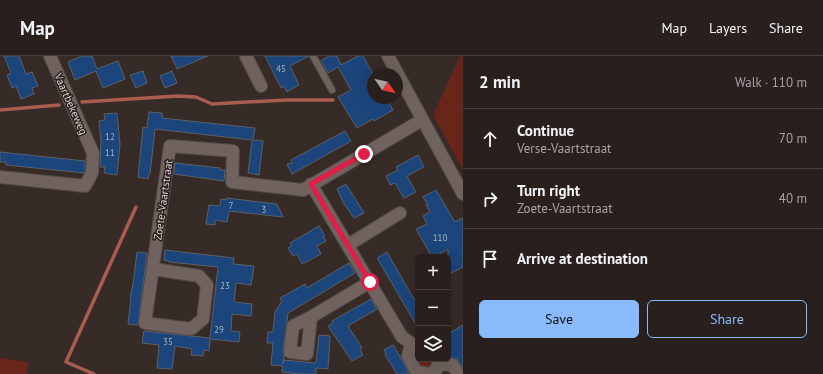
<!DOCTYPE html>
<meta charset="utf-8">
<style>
body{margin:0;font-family:"PT Sans",sans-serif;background:#312827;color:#f1f3f6}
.controls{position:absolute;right:12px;bottom:12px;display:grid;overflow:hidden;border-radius:6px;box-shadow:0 4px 16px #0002}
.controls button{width:36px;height:36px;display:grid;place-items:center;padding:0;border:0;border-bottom:1px solid #453e3c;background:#29201e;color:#f1f3f6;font:20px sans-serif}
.compass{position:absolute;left:367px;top:12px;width:36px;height:36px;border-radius:50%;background:#29201e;box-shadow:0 4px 16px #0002;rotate:124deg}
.stop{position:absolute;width:12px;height:12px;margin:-9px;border:3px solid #e11d48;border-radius:50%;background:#fff}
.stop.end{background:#e11d48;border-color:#fff;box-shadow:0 1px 4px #0008}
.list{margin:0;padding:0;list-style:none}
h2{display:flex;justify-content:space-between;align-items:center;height:52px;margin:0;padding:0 16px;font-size:17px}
h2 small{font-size:13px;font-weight:400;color:#a5a3a4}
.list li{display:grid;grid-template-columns:26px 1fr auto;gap:12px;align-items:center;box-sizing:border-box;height:60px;padding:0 16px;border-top:1px solid #453e3c}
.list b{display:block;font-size:15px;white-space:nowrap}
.list p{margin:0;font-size:13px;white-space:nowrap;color:#a5a3a4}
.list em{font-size:13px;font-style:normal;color:#a5a3a4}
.actions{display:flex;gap:8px;padding:12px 16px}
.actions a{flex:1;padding:9px 0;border:1px solid #89bafc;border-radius:6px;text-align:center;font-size:14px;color:#89bafc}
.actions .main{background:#89bafc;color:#111}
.icon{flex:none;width:22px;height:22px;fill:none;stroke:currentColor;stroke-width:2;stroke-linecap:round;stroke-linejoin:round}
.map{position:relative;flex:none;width:463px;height:318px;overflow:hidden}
header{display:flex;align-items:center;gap:24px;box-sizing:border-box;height:56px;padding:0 20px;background:#29201e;border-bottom:1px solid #453e3c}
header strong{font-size:19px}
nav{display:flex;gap:22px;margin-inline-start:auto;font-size:14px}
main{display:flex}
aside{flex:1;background:#29201e}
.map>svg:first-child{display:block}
.green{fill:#692519}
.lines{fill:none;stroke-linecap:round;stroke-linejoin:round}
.stream{stroke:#a95d4e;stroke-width:3.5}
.building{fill:#1b457b;stroke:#5a616a}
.lane-casing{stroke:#544a48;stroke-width:8}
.street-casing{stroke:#544a48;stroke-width:14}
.secondary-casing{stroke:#544a48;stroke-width:14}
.lane{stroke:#6f625f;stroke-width:6}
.street{stroke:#6f625f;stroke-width:12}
.secondary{stroke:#6f625f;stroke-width:12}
.route{stroke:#e11d48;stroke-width:5}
.labels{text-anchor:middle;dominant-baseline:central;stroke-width:3;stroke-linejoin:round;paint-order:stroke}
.number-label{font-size:9px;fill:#adb2be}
.street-label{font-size:11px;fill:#ded6d5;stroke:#2c211f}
</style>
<header>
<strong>Map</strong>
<nav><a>Map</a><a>Layers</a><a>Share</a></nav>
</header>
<main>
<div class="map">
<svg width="463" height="318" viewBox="0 0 463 318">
<rect width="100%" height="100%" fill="#372b28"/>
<g class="green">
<path d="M 460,0 L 463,0 L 463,114 L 433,59 Z"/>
<path d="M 418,289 L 418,303 L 433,303 L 431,311 L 429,313 L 419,310 L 412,299 L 414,290 Z"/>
<path d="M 0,302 L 28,306 L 27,318 L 0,318 Z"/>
</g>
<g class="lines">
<g class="stream">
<path d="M 82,46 L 178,40 L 196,41 L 212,48 L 286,44 L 333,44"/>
<path d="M 0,54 L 59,49"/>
<path d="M 94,318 L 66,306 L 136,151"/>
</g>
</g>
<g class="building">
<path d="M 4,0 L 19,0 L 26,18 L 32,16 L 38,30 L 32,32 L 34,38 L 21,43 L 16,30 L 12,32 L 7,19 L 11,17 Z"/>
<path d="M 82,0 L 92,0 L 97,13 L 118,5 L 125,23 L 103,32 L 96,15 L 75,24 L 68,6 Z"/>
<path d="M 171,0 L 208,0 L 177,13 Z"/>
<path d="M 265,0 L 309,0 L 290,10 L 299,29 L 287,36 L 284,30 L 281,32 Z"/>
<path d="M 329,0 L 337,0 L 341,9 L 358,0 L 363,0 L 373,18 L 373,42 L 386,42 L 393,54 L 374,65 L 373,63 L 357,72 L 338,41 L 351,34 L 338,11 L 328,17 L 321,5 Z"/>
<path d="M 143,15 L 147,27 L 136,32 L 130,19 Z"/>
<path d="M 172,15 L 177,27 L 165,32 L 160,20 Z"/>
<path d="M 149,56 L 162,57 L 162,62 L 255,72 L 253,84 L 263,85 L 259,119 L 248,117 L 252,84 L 155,73 L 150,118 L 149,118 L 148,123 L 138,121 L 143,71 L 147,72 Z"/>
<path d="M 117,57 L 120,88 L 117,119 L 104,117 L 105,111 L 100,111 L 101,85 L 99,65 L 105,64 L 104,58 Z"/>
<path d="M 345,75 L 351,85 L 292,118 L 287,108 L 292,107 L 291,104 Z"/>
<path d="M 0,96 L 85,105 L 85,115 L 84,117 L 6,109 L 6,106 L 0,106 Z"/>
<path d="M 418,99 L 424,111 L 407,120 L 416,136 L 404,142 L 395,127 L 390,129 L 386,120 L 398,114 L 396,111 Z"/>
<path d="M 175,107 L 220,112 L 220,114 L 225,114 L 224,125 L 174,118 Z"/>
<path d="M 346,128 L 364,157 L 354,162 L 344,148 L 337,133 Z"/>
<path d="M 436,134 L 455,166 L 463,162 L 463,211 L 448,219 L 448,193 L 434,201 L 432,201 L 416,173 L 427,168 L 423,160 L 430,156 L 426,149 L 428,149 L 423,141 Z"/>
<path d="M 226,142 L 277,148 L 283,161 L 229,155 L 227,166 L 215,164 L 215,169 L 206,168 L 209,149 L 220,150 L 221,143 L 226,144 Z"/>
<path d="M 319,170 L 325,180 L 323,181 L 326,185 L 317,190 L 321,198 L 302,208 L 297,198 L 293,200 L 288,192 L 292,190 L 290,187 Z"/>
<path d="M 165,194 L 234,202 L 233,208 L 254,210 L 251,229 L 236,227 L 234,246 L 252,248 L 251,260 L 232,258 L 231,275 L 240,276 L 239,286 L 210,283 L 209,295 L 204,294 L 203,300 L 191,299 L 192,293 L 175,290 L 172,313 L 157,312 L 159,289 L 142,287 L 144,275 L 210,282 L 218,211 L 169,206 L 169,205 L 164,204 Z"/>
<path d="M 137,196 L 147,197 L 138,269 L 128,268 L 131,243 L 130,243 L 133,228 Z"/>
<path d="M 387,196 L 412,240 L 418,247 L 418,272 L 377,202 Z"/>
<path d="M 349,207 L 355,217 L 288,257 L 283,295 L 284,300 L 283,308 L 284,304 L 316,307 L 319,279 L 330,280 L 328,313 L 316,312 L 316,318 L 299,318 L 282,316 L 283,310 L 271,309 L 273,287 L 267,287 L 268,276 L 273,276 L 275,256 L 282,245 L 280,242 L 305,228 L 307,232 Z"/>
<path d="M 371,243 L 377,253 L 348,270 L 362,292 L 360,294 L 363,299 L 352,305 L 328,270 L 333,267 L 332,265 Z"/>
<path d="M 463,269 L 463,312 L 457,303 L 448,301 L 448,278 Z"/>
<path d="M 393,289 L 401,302 L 409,318 L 397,318 L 385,299 L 386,298 L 384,294 Z"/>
</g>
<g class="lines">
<g class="lane-casing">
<path id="lane" d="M 313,0 L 332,34"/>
</g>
<g class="street-casing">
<g id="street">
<path d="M 246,0 L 261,30"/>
<path d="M 0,121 L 85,130 L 92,117 L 93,97 L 50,0"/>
<path d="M 311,128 L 402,281 L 411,287 L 408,300 L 416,315 L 429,318 L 436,314 L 438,308 L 453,309 L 458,318"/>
<path d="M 348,189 L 400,157"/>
<path d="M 153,213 L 199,220 L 207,229 L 203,263 L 191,273 L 145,267 L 170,90 L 233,95 L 232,126 L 303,134 L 422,64"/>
<path d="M 311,261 L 293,270 L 290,296 L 307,298 L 311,261 L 370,226"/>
</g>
</g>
<g class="secondary-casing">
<path id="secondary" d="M 388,0 L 463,138"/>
</g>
<use href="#lane" class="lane"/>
<use href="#street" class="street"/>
<use href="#secondary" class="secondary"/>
</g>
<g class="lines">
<path class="route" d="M 364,98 L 311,128 L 370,226"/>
</g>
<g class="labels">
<g class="number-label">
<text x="281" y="12">45</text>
<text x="110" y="80">12</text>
<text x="110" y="96">11</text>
<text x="231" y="149">7</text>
<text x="264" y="153">3</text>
<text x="440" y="181">110</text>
<text x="225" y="229">23</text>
<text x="219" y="273">29</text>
<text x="168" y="285">35</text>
</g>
<g class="street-label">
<text transform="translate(71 48) rotate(66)">Vaartbekeweg</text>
<text transform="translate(163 144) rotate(-82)">Zoete-Vaartstraat</text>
</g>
</g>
</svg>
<div class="controls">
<button>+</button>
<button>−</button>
<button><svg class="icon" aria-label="layers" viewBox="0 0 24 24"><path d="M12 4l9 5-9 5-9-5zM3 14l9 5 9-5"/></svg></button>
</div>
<svg class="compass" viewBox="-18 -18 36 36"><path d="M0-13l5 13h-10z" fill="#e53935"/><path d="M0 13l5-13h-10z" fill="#a5a3a4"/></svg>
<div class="stop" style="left:370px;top:226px"></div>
<div class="stop end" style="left:364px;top:98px"></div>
</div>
<aside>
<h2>2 min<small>Walk · 110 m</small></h2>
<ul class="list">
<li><svg class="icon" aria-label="ahead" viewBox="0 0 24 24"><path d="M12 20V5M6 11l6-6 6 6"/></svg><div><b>Continue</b><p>Verse-Vaartstraat</p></div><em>70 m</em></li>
<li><svg class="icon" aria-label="right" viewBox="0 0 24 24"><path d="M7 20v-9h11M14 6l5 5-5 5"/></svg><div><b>Turn right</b><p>Zoete-Vaartstraat</p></div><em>40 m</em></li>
<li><svg class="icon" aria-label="arrive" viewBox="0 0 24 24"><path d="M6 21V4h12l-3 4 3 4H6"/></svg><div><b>Arrive at destination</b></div></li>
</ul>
<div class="actions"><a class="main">Save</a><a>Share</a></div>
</aside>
</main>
